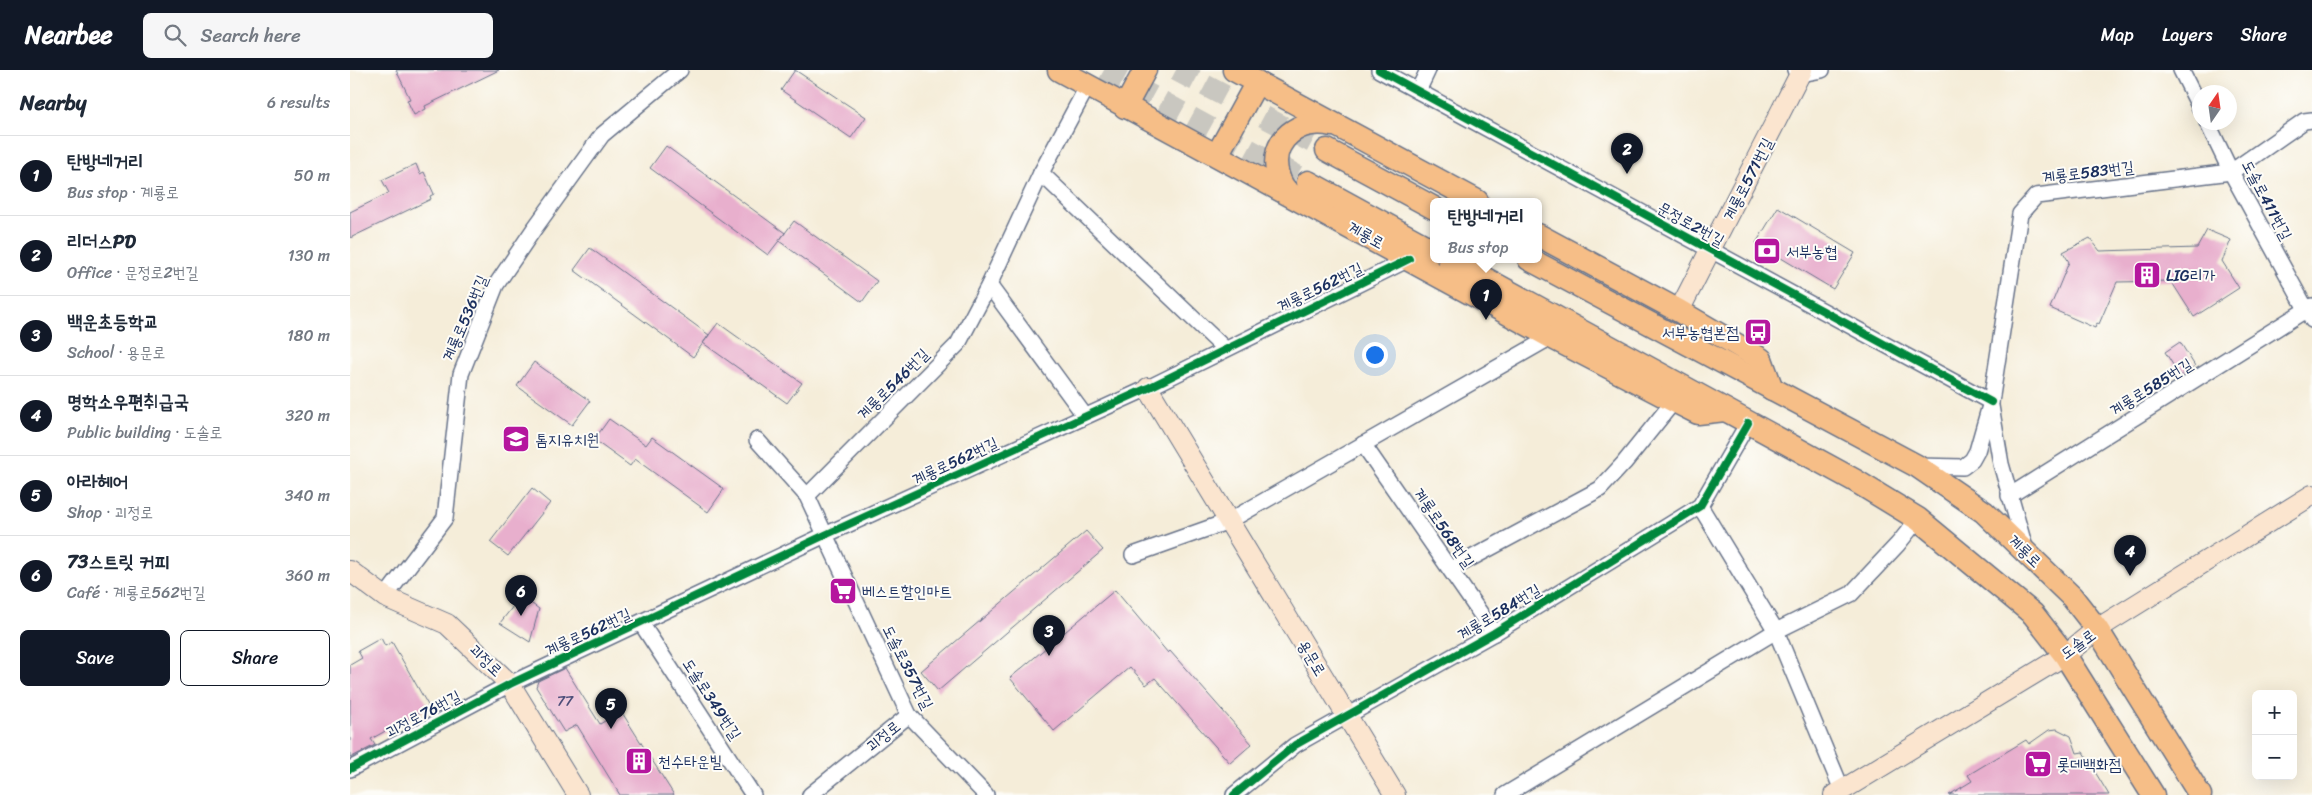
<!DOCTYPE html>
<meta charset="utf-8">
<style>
body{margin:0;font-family:Sriracha,"Poor Story",sans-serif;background:#f6f6f7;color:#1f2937}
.controls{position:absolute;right:15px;bottom:15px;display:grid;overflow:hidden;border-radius:8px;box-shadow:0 5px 20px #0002}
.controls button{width:45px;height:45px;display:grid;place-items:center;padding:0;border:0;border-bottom:1px solid #e0e1e3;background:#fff;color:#1f2937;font:25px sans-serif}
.compass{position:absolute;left:1842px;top:15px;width:45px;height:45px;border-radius:50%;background:#fff;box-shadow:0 5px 20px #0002;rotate:13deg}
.you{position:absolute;left:1024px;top:284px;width:18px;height:18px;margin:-12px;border:4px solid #fff;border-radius:50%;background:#1a73e8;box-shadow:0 0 0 8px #1a73e833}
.badge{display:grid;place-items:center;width:32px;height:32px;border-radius:50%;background:#111827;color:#fff;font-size:16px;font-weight:700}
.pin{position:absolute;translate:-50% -41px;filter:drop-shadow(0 1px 2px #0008)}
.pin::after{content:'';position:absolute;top:26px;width:18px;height:15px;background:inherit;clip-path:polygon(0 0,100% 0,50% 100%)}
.popup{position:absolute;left:1080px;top:128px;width:112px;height:65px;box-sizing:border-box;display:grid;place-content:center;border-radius:8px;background:#fff;filter:drop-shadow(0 1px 4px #0005);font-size:16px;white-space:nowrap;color:#747a83}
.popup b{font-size:19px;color:#1f2937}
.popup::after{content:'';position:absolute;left:50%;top:100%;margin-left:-10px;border:10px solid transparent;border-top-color:#fff}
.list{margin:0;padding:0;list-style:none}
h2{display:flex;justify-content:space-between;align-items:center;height:65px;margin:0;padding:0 20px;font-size:21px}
h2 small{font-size:16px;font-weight:400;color:#747a83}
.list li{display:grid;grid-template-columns:32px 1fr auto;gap:15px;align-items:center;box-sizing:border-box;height:80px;padding:0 20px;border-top:1px solid #e0e1e3}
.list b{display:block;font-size:19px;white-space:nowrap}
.list p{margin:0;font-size:16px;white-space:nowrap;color:#747a83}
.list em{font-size:16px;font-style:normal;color:#747a83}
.actions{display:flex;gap:10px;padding:15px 20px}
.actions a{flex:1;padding:11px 0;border:1px solid #111827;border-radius:8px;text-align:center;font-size:18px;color:#111827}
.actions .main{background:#111827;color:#fff}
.icon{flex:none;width:28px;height:28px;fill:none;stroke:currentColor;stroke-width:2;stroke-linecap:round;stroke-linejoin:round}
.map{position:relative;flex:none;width:1962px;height:725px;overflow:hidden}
header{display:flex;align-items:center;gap:30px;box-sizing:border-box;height:70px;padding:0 25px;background:#111827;color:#fff}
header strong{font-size:24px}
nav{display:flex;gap:28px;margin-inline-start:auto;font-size:18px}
.search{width:350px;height:45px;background:#f6f6f7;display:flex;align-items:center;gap:12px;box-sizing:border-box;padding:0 18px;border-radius:8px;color:#747a83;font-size:19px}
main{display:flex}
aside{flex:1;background:#fff}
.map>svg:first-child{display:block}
.building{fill:#e8afcd}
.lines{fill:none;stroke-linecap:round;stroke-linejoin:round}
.primary-tunnel{stroke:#c9c7c0;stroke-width:22;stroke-dasharray:22 11;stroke-linecap:butt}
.street-casing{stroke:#677289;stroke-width:18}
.secondary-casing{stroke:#677289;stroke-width:22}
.primary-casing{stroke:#677289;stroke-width:25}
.street{stroke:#fff;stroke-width:15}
.secondary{stroke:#fbe5cf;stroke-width:20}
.primary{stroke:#f6be87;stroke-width:22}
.cycleway-casing{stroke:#fdfcf7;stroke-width:11}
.cycleway{stroke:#00873e;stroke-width:8}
.labels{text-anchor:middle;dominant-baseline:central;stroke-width:4;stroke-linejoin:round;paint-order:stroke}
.number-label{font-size:14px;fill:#4e4f7a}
.street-label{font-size:16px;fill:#1b2f5e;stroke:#fdfcf7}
.poi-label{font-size:16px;fill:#1b2f5e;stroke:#fdfcf7;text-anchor:start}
</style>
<header>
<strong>Nearbee</strong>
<div class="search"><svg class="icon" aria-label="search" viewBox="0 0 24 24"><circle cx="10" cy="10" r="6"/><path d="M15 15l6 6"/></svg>Search here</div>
<nav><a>Map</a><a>Layers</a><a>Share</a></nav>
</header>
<main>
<aside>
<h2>Nearby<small>6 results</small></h2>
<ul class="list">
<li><span class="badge">1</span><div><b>탄방네거리</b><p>Bus stop · 계룡로</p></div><em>50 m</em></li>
<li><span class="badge">2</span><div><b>리더스PD</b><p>Office · 문정로2번길</p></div><em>130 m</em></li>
<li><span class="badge">3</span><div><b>백운초등학교</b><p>School · 용문로</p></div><em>180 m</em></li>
<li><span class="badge">4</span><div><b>명학소우편취급국</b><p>Public building · 도솔로</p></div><em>320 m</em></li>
<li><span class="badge">5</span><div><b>아라헤어</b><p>Shop · 괴정로</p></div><em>340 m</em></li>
<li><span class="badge">6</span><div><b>73스트릿 커피</b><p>Café · 계룡로562번길</p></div><em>360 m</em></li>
</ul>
<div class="actions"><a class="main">Save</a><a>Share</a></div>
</aside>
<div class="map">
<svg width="1962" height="725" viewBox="0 0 1962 725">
<rect width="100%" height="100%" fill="#fdfcf7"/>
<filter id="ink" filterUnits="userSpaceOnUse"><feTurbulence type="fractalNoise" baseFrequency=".02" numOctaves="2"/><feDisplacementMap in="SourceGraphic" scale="10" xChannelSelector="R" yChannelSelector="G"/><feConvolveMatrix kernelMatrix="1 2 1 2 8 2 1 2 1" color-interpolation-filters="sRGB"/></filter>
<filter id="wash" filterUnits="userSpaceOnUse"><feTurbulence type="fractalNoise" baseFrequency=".0096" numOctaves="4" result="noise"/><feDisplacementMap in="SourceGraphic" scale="20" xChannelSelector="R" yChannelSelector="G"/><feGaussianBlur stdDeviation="1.12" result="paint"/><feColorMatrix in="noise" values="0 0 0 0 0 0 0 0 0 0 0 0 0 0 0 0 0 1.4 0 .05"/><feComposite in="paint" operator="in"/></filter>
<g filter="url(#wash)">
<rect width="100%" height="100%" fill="#f5edd9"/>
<g id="blocks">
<g class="building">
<path d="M 46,0 L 149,0 L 75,36 L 76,39 L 64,45 L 57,30 L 60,29 Z"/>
<path d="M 445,0 L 516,47 L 501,68 L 431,20 Z"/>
<path d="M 316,76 L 435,163 L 418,185 L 300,98 Z"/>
<path d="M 66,94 L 70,104 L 74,102 L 84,124 L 80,126 L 81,129 L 0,168 L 0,142 L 39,123 L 32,110 Z"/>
<path d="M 1428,137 L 1505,183 L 1483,219 L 1406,173 Z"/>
<path d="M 444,151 L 527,211 L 512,232 L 429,171 Z"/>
<path d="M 1857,160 L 1881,170 L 1872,191 L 1889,218 L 1844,247 L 1821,211 L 1767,212 L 1749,254 L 1747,253 L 1745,258 L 1700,238 L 1719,192 L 1713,182 L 1740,168 L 1750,181 L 1847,178 Z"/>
<path d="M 240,178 L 359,265 L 343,287 L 224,200 Z"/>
<path d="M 368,253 L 452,313 L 437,333 L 353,273 Z"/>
<path d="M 1830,272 L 1845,296 L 1830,306 L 1815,282 Z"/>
<path d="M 184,292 L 240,331 L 222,355 L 167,316 Z"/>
<path d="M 259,349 L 296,375 L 302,367 L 374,419 L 358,442 L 285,389 L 280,396 L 244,370 Z"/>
<path d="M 182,418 L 200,433 L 158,486 L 140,472 Z"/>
<path d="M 736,461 L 753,480 L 588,621 L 571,601 Z"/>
<path d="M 765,520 L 818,583 L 820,581 L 902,674 L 880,693 L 805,608 L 796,615 L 780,597 L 704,661 L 660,608 Z"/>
<path d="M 171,526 L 189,539 L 180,572 L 150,553 Z"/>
<path d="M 31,568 L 35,576 L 42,572 L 79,637 L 21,669 L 25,675 L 0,688 L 0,595 L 12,588 L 8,581 Z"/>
<path d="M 215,598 L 250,654 L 271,641 L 324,725 L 270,725 L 227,655 L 214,662 L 186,617 L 188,611 Z"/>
<path d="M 1707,659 L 1721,666 L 1727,683 L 1733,682 L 1759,725 L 1599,725 L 1622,711 L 1618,705 L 1676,670 L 1679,674 L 1699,660 Z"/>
</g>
</g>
</g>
<g filter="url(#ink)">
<use href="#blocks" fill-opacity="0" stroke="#677289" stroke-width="1"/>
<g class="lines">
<g class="primary-tunnel">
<path d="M 754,0 L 958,112"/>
<path d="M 826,0 L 977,80"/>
</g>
<g class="street-casing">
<g id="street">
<path d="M 1029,0 L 1641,332"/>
<path d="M 1445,0 L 1451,4 L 1472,0"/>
<path d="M 1831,0 L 1850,38"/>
<path d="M 1068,21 L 1078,0"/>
<path d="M 1857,52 L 1881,102 L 1962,250"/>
<path d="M 691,103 L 875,279"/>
<path d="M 639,215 L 735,346"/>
<path d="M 1641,336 L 1651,394 L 1676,481"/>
<path d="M 407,370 L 457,426 L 559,645 L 636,725"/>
<path d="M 1013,374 L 1144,563"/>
<path d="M 1567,396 L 1613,397 L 1622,390 L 1627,381 L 1641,332 L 1670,144 L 1686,126 L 1881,102 L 1954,51 L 1962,50"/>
<path d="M 457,426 L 608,274 L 639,215 L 691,103 L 738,15"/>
<path d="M 1659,426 L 1962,236"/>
<path d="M 1350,436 L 1426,561 L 1492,720"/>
<path d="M 783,485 L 879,451 L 1201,267"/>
<path d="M 1101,499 L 1250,419 L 1274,393 L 1324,331"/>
<path d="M 35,527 L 95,448 L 111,304 L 146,215 L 184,159 L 252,65 L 330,0"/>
<path d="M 291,553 L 403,725"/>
<path d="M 0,699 L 160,614 L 475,465 L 798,318 L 1059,189"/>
<path d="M 460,725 L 559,645"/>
<path d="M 884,725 L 945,675 L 1144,563 L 1350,436 L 1398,353"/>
<path d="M 1155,725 L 1426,561 L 1501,524 L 1548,474 L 1568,449"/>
</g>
</g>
<g class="secondary-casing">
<g id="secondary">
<path d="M 1329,241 L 1452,0"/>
<path d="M 798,318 L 1045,725"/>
<path d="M 0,501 L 35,527 L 97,554 L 160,614 L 228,725"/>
<path d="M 1484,725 L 1715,585 L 1747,559 L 1962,425"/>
</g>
</g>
<g class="primary-casing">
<g id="primary">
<path d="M 709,0 L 1201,267 L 1324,331 L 1348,343 L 1375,340"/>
<path d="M 884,0 L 1127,131"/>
<path d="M 775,37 L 795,0"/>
<path d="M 977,80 L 1084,138"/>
<path d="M 867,85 L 907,12"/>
<path d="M 958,112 L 1084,181"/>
<path d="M 941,124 C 934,120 930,112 928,105 C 918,70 950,47 982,55"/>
<path d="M 1188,165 L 1329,241 L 1411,289 L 1422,319"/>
<path d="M 1099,189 L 1504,410 L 1568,449 L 1683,544 L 1715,585 L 1803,725"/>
<path d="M 1179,189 L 1567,396 L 1634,442 L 1722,527 L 1747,559 L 1850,725"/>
</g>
</g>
<use href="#street" class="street"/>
<use href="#secondary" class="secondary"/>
<use href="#primary" class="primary"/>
<g class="cycleway-casing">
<g id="cycleway">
<path d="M 1029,0 L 1641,332"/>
<path d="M 0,699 L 160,614 L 475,465 L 798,318 L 1059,189"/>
<path d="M 884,725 L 945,675 L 1144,563 L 1350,436 L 1398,353"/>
</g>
</g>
<use href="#cycleway" class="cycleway"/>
</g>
</g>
<defs>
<g id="bank-square" transform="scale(1.4375)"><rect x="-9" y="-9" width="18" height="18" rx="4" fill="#b5179e" stroke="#fdfcf7"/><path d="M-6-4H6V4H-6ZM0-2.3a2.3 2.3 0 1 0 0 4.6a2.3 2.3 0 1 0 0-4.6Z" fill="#fff"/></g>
<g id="building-square" transform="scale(1.4375)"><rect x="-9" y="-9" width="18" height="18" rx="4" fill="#b5179e" stroke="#fdfcf7"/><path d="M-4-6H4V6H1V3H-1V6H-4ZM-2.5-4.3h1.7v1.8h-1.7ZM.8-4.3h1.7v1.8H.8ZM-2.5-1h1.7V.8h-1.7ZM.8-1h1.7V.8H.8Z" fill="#fff"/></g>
<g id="bus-square" transform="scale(1.4375)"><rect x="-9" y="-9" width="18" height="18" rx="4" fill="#b5179e" stroke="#fdfcf7"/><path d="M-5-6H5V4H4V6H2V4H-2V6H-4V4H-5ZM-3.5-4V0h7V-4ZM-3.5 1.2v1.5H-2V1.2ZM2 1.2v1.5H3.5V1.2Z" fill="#fff"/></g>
<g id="school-square" transform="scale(1.4375)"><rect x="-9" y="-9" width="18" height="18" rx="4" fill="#b5179e" stroke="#fdfcf7"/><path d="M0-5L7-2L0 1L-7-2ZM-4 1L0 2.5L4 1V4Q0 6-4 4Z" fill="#fff"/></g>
<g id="supermarket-square" transform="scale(1.4375)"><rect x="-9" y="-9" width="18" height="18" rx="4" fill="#b5179e" stroke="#fdfcf7"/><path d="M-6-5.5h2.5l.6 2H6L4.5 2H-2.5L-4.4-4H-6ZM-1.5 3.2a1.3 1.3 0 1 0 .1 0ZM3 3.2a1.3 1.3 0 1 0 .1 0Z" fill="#fff"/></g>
</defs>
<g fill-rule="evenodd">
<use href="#bank-square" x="1417" y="181"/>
<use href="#building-square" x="1797" y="205"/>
<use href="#bus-square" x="1408" y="262"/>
<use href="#school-square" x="166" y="369"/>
<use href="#supermarket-square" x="493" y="521"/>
<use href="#building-square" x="289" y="691"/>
<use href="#supermarket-square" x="1688" y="694"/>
</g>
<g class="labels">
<g class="number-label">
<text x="215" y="631">77</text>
</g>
<g class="street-label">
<text transform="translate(1738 102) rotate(-7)">계룡로583번길</text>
<text transform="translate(1398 109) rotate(-63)">계룡로571번길</text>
<text transform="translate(1917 130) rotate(62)">도솔로411번길</text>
<text transform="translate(1341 154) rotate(29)">문정로2번길</text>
<text transform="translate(1016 165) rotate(29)">계룡로</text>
<text transform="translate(970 217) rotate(-26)">계룡로562번길</text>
<text transform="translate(115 248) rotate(-67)">계룡로536번길</text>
<text transform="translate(543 314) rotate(-45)">계룡로546번길</text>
<text transform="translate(1801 317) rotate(-32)">계룡로585번길</text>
<text transform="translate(605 391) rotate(-25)">계룡로562번길</text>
<text transform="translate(1094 458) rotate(55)">계룡로568번길</text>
<text transform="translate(1675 481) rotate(44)">계룡로</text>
<text transform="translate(1149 542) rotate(-31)">계룡로584번길</text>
<text transform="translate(238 562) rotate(-25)">계룡로562번길</text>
<text transform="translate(1728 574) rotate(-36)">도솔로</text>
<text transform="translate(962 588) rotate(59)">용문로</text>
<text transform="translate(136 590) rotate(44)">괴정로</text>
<text transform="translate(558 597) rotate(63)">도솔로357번길</text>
<text transform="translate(362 629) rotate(57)">도솔로349번길</text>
<text transform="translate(73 644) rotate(-28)">괴정로76번길</text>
<text transform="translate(533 666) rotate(-39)">괴정로</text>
</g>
<g class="poi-label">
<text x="1436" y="181">서부농협</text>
<text x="1816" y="205">LIG리가</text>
<text x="1389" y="262" text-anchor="end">서부농협본점</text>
<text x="185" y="369">톰지유치원</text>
<text x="512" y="521">베스트할인마트</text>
<text x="308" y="691">천수타운빌</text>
<text x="1707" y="694">롯데백화점</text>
</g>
</g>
</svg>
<div class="controls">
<button>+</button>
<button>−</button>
</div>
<svg class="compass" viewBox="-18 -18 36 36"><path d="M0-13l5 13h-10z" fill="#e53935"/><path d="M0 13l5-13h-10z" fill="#747a83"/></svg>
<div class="you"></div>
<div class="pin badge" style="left:1136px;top:250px">1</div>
<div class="popup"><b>탄방네거리</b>Bus stop</div>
<div class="pin badge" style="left:1277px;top:104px">2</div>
<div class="pin badge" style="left:699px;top:586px">3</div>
<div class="pin badge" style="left:1780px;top:506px">4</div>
<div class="pin badge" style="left:261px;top:659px">5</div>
<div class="pin badge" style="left:171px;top:546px">6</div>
</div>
</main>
